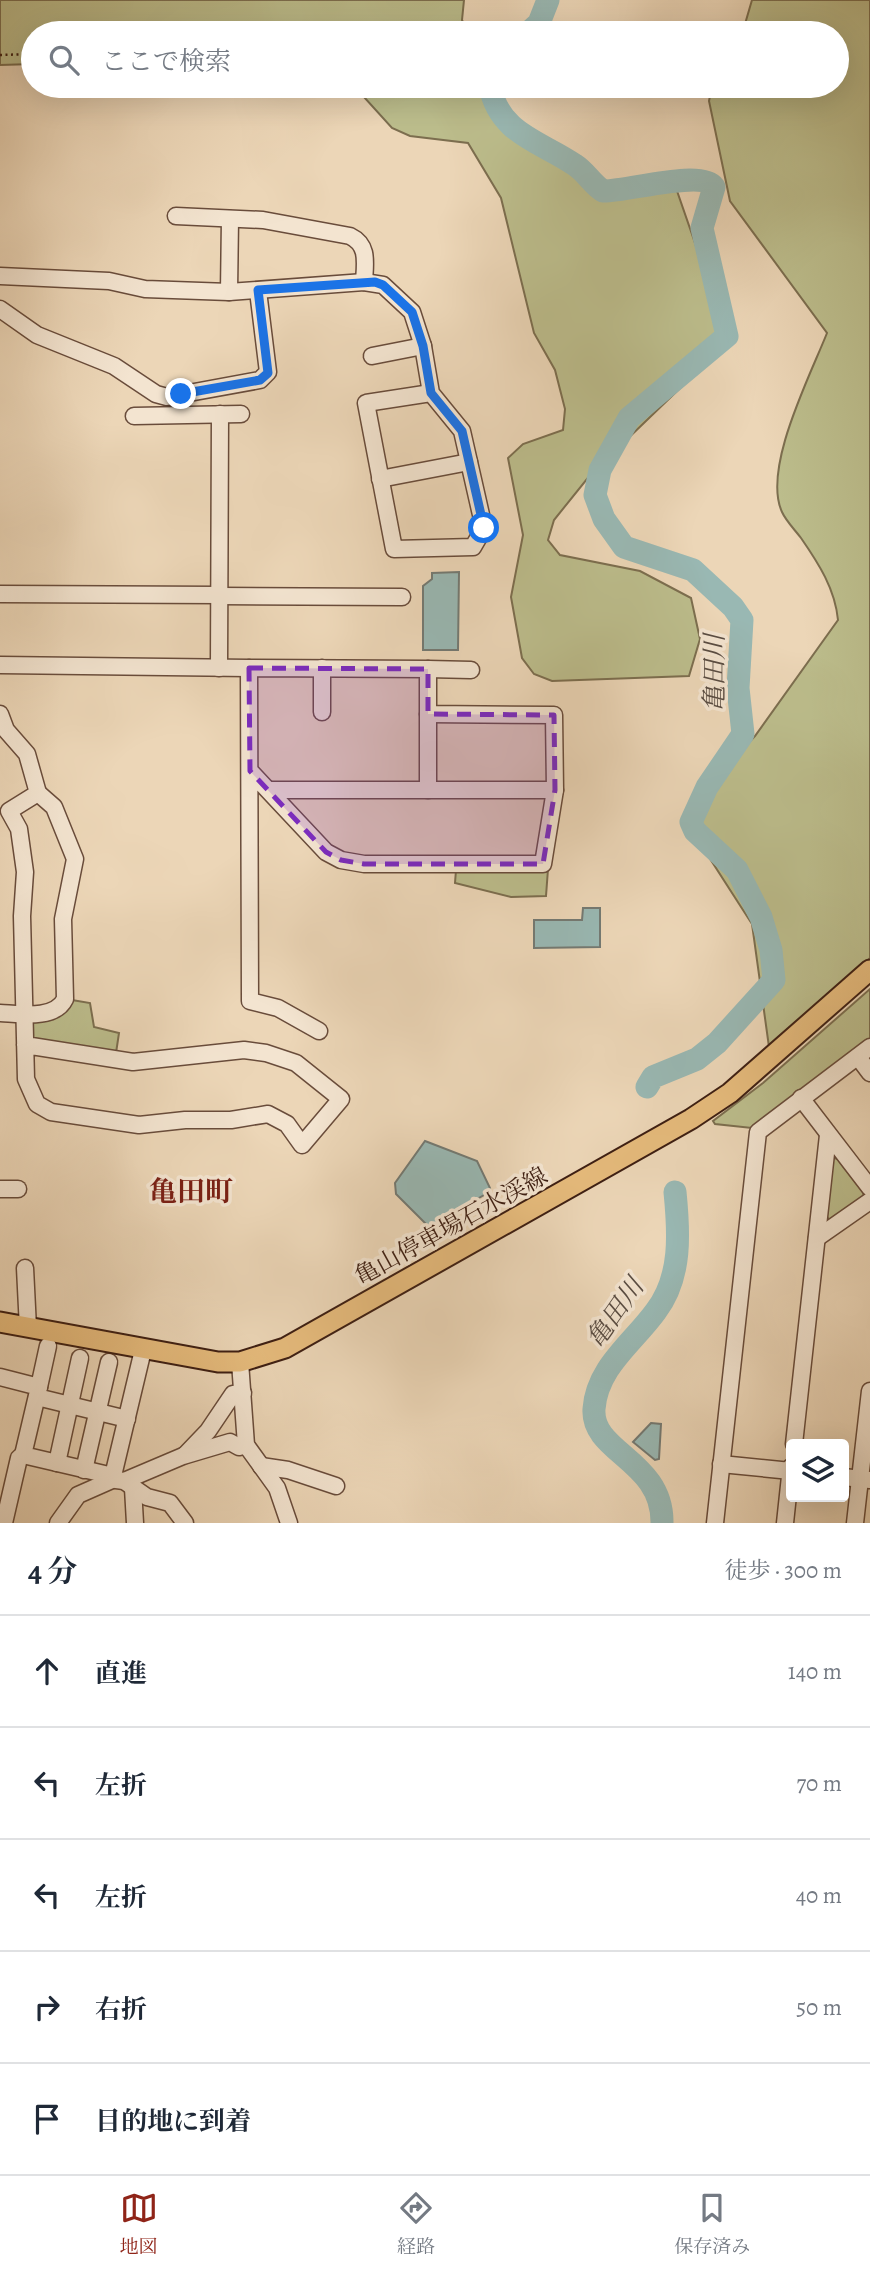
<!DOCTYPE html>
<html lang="ja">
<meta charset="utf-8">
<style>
body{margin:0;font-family:Alegreya,"Noto Serif JP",serif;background:#f6f6f7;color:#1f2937}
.controls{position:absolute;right:21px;bottom:21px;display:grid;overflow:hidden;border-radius:7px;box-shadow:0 7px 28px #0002}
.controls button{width:63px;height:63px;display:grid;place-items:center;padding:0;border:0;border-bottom:2px solid #e0e1e3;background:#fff;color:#1f2937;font:35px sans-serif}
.stop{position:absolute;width:21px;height:21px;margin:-16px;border:5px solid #1a73e8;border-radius:50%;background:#fff}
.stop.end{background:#1a73e8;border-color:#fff;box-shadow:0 2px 7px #0008}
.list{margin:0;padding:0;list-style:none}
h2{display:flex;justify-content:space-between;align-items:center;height:91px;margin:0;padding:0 28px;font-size:30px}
h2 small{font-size:23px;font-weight:400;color:#747a83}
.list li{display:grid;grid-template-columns:46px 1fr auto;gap:21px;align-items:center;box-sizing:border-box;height:112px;padding:0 28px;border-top:2px solid #e0e1e3}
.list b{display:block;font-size:26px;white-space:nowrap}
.list em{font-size:23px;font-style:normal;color:#747a83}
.icon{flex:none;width:38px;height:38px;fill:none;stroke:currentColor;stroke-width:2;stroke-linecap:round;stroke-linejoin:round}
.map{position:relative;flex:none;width:870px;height:1523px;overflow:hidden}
.search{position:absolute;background:#fff;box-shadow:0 7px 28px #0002;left:21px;right:21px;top:21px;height:77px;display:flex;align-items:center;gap:18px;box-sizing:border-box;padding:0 24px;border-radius:38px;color:#747a83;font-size:26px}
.sheet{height:651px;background:#fff}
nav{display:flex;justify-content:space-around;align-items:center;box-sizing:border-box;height:98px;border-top:2px solid #e0e1e3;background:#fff;font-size:19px;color:#747a83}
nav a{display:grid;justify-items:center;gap:4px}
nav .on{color:#8f2418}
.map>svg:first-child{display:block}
.green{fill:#bcbd8c;stroke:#7c6e4f;stroke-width:2}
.water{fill:#99b8b3;stroke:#747a73;stroke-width:2}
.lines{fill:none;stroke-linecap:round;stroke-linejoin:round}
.river{stroke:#99b8b3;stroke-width:23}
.minor-casing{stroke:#694c3b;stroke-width:19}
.major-casing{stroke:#3d1e12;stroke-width:23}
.path{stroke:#3d1e12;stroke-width:2.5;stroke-dasharray:2 3.5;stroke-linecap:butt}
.minor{stroke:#f3e4d0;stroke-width:16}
.major{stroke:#e6bb7c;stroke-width:19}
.route{stroke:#1a73e8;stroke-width:9}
.marked{fill:#7b2cbf;fill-opacity:0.2;stroke:#7b2cbf;stroke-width:5;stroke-dasharray:14 9;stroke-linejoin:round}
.labels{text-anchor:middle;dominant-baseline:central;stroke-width:7;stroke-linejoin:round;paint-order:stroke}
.street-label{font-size:24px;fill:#3d1e12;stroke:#f3e4d0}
.water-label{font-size:26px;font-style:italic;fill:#594c42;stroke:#f3e4d0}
.quarter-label{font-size:28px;font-weight:bold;fill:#7a1f14;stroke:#f3e4d0}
</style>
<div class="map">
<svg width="870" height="1523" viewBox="0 0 870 1523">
<rect width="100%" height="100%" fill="#ecd6b7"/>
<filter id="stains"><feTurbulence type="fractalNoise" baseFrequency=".00286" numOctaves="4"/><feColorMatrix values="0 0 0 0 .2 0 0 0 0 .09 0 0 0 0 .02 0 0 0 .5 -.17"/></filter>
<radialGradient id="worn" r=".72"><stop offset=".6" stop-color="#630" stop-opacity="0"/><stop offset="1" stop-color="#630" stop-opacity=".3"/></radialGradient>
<g class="green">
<path d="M 0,0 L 464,0 L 462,20 L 468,33 L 33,33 L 33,64 L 0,65 Z"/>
<path d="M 752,0 L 870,0 L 870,958 L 769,1047 L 752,924 L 707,854 L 696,815 L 698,795 L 755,736 L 838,620 C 835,589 819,564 801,538 C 795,530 786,521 782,512 C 762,469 810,376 827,333 L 730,201 L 709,101 L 712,86 L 837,86 L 837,33 L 737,33 L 745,24 Z"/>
<path d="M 354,86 L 490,86 L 500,109 L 597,182 L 677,191 L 729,341 L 591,474 L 554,520 L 548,540 L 560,555 L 640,571 L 691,598 L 700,639 L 689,676 L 552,681 L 534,674 L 522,658 L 511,597 L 523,535 L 508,458 L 523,444 L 563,430 L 565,409 L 555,370 L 534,333 L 501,198 L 468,143 L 410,136 L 392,128 Z"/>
<path d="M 548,869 L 546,896 L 511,897 L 455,883 L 456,870 Z"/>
<path d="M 870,989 L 870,1038 L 752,1128 L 715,1124 L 713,1121 L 763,1083 Z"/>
<path d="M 72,1000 L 90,1003 L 94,1027 L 119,1033 L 116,1053 L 35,1040 L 30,1036 L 34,1018 Z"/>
<path d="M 834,1158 L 842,1160 L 864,1190 L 863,1198 L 829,1220 L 826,1215 L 831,1159 Z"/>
</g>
<g class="water">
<path d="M 459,572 L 458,650 L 423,650 L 423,586 L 432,579 L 432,573 Z"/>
<path d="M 583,908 L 600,908 L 600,947 L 534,948 L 534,920 L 582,920 Z"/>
<path d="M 425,1141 L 477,1161 L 490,1188 L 484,1195 L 429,1227 L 396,1194 L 395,1183 Z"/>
<path d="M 651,1423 L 661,1424 L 659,1459 L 655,1460 L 633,1442 Z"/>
</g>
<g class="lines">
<g class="river">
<path d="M 528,33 L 539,23 L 548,0"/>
<path d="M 490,86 C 499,134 540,141 575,165 C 586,172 592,184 603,191 C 626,192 701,169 714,187 L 702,228 L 727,336 L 629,418 L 600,470 L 595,495 L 604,519 L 624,547 L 693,570 L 733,607 L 742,620 L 738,688 L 743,734 L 707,787 L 691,822 L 695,831 L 737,870 L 761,917 L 771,950 L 774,980 L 717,1043 L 697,1059 L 653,1077 L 647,1087"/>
<path d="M 662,1523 C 663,1460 591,1453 594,1409 C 597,1367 633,1343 656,1311 C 682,1277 679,1232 675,1192"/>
</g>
<g class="minor-casing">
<g id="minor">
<path d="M 176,216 L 263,220 L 350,236 C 369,245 365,263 364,282"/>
<path d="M 0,276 L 109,281 L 145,289 L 229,292 L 364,282 L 383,285 L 412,312 L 423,346 L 431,393 L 462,431 L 484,528 L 473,547 L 394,549 L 366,403 L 431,393"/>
<path d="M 229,292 L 230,219"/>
<path d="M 0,309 L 37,335 L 114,366 L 156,394 L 167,397 L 260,380 L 268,372 L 258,291"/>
<path d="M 372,356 L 423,346"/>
<path d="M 134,416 L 241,414"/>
<path d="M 380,479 L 469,462"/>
<path d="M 0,594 L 221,595"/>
<path d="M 220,596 L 402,597"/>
<path d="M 0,665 L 249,668"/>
<path d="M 219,668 L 220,414"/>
<path d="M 428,669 L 471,670"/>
<path d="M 322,712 L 322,668"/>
<path d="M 0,714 L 6,730 L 27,754 L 38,793 L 9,811 L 19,829 L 25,872 L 22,916 L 26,1079 L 37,1104 L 51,1112 L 139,1125 L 185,1120 L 231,1120 L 268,1114 L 287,1124 L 302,1145 L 341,1099 L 296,1063 L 266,1053 L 244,1050 L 133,1062 L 25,1045"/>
<path d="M 250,771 L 326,852 L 341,860 L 364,864 L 543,864 L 555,790 L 554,715 L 428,714 L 428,669 L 249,668 L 250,1001 L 278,1008 L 319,1031"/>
<path d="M 269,790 L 555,790"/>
<path d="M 428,790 L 428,714"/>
<path d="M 0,1013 C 20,1014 55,1020 65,999 L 63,919 L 75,859 L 54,807 L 38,793"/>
<path d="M 858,1057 L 870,1073"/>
<path d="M 801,1098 L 870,1188"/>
<path d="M 0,1189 L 18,1189"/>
<path d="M 817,1238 L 870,1201"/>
<path d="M 25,1268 L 28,1328"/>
<path d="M 240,1362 L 246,1445 L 277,1488 L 289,1523"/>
<path d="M 0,1377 L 39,1387 L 23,1455 L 113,1476"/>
<path d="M 39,1387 L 48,1346"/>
<path d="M 37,1397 L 127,1419"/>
<path d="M 794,1444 L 828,1135"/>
<path d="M 185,1455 L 208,1431 L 233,1394 L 243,1393"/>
<path d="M 57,1463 L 80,1358"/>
<path d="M 721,1464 L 791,1471"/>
<path d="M 261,1466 L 288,1470 L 336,1486"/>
<path d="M 84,1470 L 109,1362"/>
<path d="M 844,1477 L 870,1480"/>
<path d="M 116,1480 L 124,1481 L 147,1497 L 170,1503 L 185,1523"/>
<path d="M 124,1481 L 183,1456 L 230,1442 L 239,1447 L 246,1445"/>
<path d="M 133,1488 L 135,1523"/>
<path d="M 4,1523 L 19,1458 L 23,1455"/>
<path d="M 58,1523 L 78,1495 L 112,1480 L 143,1350"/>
<path d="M 715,1523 L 758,1132 L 870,1047"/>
<path d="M 785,1523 L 791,1467"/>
<path d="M 855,1523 L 870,1391"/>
</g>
</g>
<g class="major-casing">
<path id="major" d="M 0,1322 L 218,1362 L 240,1362 L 285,1348 L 691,1119 L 730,1093 L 870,970"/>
</g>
<path class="path" d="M 0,55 L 33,54"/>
<use href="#minor" class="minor"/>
<use href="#major" class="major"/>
</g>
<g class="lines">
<path class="route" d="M 181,394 L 260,380 L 268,373 L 258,290 L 375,282 L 383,285 L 412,312 L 423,346 L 431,393 L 462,431 L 484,528"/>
</g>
<path class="marked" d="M 249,668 L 428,669 L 428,714 L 554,715 L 555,790 L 543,864 L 364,864 L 341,860 L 326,852 L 250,771 Z"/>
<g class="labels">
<g class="street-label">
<text transform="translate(451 1226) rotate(-29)">亀山停車場石水渓線</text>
</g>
<g class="water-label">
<text transform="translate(714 673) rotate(-90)">亀田川</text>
<text transform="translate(615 1313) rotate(-55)">亀田川</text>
</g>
<g class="quarter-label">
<text x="191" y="1192">亀田町</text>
</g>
</g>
<rect width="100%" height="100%" filter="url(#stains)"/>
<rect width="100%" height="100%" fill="url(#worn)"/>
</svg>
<div class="controls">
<button><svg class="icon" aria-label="layers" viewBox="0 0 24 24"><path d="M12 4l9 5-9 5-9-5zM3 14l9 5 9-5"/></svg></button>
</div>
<div class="stop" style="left:484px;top:528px"></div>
<div class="stop end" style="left:181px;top:394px"></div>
<div class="search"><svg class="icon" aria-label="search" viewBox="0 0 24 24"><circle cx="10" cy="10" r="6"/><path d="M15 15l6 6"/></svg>ここで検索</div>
</div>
<section class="sheet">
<h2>4 分<small>徒歩 · 300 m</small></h2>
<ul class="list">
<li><svg class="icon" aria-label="ahead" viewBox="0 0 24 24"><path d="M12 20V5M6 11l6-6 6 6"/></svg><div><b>直進</b></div><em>140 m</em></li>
<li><svg class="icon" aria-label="left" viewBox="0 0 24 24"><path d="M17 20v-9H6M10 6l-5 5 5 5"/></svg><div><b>左折</b></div><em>70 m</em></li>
<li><svg class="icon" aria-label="left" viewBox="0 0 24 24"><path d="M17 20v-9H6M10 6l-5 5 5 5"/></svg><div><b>左折</b></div><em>40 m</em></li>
<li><svg class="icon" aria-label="right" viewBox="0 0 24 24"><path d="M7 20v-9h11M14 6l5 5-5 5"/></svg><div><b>右折</b></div><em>50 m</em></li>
<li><svg class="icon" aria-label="arrive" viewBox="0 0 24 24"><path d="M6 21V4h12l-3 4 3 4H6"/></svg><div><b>目的地に到着</b></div></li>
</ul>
</section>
<nav>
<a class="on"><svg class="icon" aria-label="map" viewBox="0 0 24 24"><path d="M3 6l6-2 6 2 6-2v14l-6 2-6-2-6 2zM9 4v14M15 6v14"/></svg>地図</a>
<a><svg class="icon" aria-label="directions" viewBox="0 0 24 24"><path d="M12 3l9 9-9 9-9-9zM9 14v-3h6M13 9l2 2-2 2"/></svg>経路</a>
<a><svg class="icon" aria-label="saved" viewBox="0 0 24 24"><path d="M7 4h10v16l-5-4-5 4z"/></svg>保存済み</a>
</nav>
